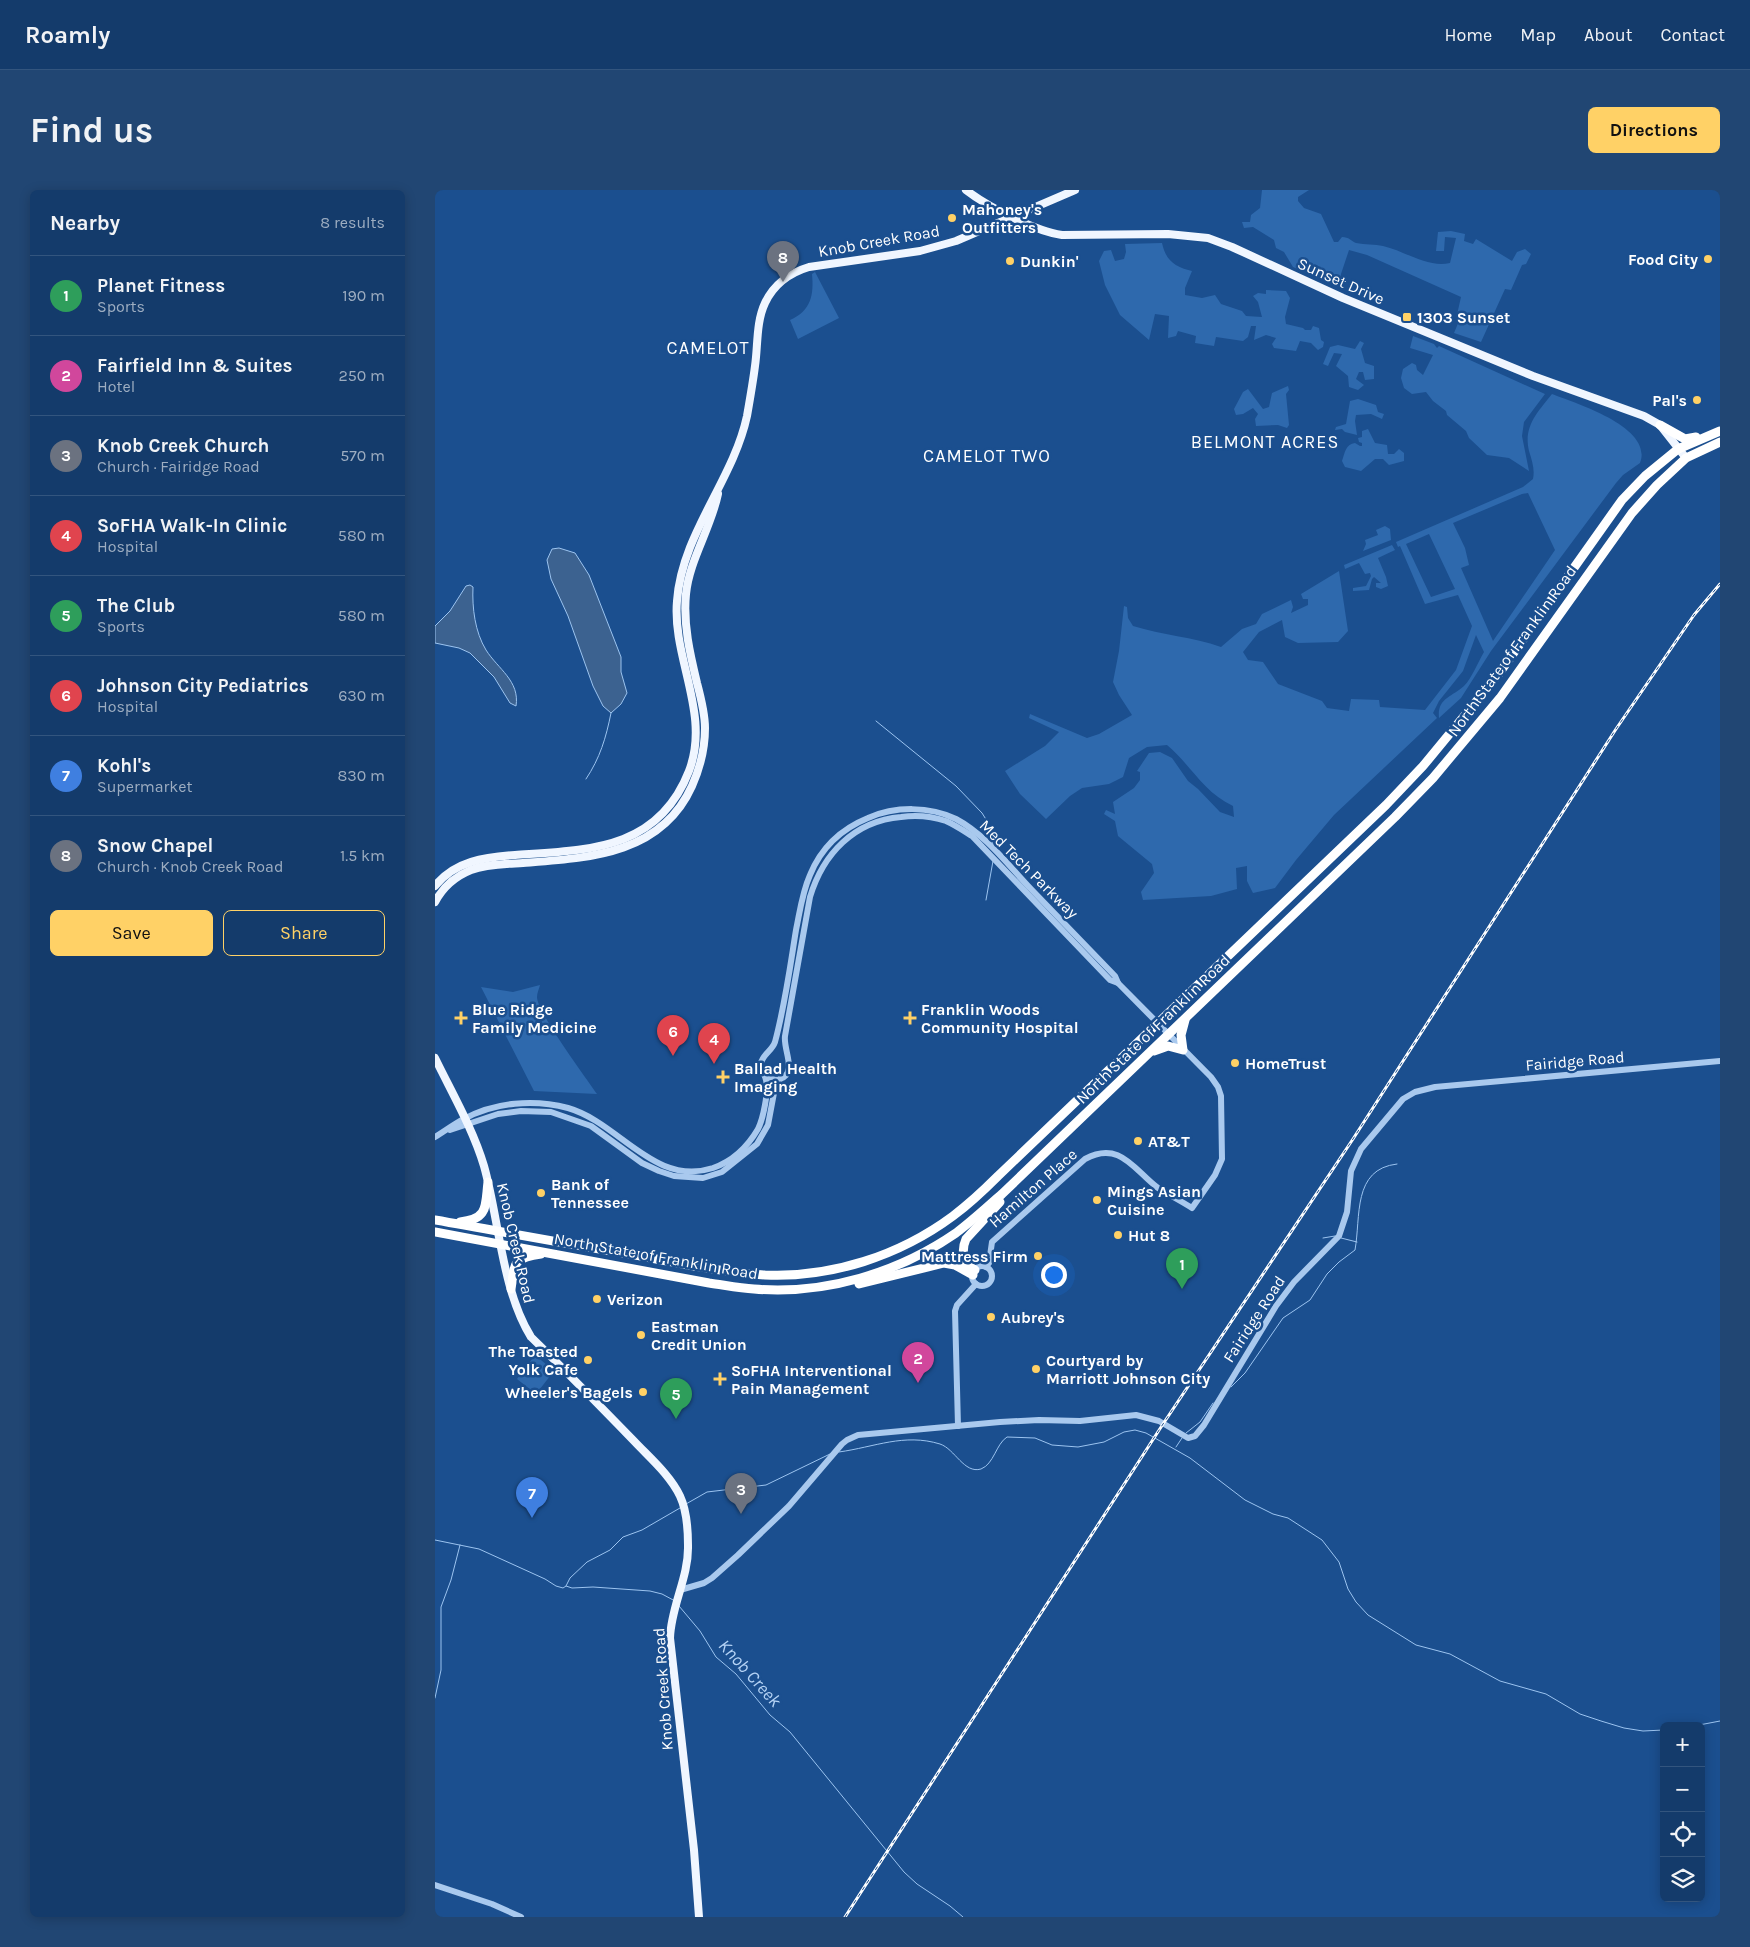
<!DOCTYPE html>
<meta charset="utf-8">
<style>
body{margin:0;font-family:Karla,sans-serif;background:#214673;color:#f1f3f6}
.controls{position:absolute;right:15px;bottom:15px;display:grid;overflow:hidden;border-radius:8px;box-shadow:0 2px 12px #0003}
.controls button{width:45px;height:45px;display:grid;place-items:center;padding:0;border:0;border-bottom:1px solid #33557e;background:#143b6b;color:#f1f3f6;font:25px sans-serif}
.you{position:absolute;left:618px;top:1084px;width:18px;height:18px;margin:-12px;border:4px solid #fff;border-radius:50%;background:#1a73e8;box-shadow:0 0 0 8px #1a73e833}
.badge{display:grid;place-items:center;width:32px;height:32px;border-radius:50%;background:#ffd166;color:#fff;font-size:16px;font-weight:700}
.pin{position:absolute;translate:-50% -41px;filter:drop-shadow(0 1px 2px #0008)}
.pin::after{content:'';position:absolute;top:26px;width:18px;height:15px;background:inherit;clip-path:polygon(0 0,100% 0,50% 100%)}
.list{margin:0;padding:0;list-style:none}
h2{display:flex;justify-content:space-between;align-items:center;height:65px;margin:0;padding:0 20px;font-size:21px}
h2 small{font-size:16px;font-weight:400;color:#9dadc1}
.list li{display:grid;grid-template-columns:32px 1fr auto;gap:15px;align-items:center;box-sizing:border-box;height:80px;padding:0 20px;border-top:1px solid #33557e}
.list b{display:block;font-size:19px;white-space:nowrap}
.list p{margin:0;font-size:16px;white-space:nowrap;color:#9dadc1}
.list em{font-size:16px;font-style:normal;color:#9dadc1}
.actions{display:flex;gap:10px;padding:15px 20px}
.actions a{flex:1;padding:11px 0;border:1px solid #ffd166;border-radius:8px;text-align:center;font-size:18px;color:#ffd166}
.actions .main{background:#ffd166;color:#111}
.icon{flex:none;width:28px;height:28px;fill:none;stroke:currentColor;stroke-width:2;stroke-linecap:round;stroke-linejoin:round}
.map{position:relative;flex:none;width:1285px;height:1727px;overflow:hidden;border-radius:8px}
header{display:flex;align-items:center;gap:30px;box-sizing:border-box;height:70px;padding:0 25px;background:#143b6b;border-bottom:1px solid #33557e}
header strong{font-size:24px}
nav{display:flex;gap:28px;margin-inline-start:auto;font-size:18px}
.intro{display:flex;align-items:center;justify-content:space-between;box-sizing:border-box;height:120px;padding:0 30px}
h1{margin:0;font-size:35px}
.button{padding:12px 22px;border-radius:8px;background:#ffd166;color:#111;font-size:18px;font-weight:700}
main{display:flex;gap:30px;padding:0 30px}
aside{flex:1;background:#143b6b;border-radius:8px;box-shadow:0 2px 12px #0003}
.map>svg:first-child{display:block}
.green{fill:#2e69ad;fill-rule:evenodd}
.water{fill:#3c6290;stroke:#9cc4f0}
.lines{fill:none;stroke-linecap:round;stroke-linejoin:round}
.stream{stroke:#9cc4f0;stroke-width:1}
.minor{stroke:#a9c9ee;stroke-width:6}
.major{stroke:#f0f6ff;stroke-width:8}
.highway{stroke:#fff;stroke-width:9}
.rail-casing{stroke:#fff;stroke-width:3}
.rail{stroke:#1b4f8f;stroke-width:1;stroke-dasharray:4;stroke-linecap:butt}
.poi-dot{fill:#ffd166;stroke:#1b4f8f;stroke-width:2}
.labels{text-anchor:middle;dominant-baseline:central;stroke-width:5;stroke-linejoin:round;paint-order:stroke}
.poi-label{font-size:16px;font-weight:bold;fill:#fff;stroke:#1b4f8f;text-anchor:start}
.street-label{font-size:16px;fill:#fff;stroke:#1b4f8f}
.neighbourhood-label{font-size:18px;letter-spacing:1px;fill:#fff;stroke:#1b4f8f}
.water-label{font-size:18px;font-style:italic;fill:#b5d3f5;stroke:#1b4f8f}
</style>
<header>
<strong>Roamly</strong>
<nav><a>Home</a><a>Map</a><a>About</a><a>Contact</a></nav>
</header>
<div class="intro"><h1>Find us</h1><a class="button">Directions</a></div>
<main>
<aside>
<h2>Nearby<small>8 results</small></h2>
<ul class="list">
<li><span class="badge" style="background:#2e9e5b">1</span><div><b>Planet Fitness</b><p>Sports</p></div><em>190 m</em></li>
<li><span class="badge" style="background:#d1479c">2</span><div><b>Fairfield Inn &amp; Suites</b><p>Hotel</p></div><em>250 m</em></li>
<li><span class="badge" style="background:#6b7280">3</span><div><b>Knob Creek Church</b><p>Church · Fairidge Road</p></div><em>570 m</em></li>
<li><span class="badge" style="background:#e0444e">4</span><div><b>SoFHA Walk-In Clinic</b><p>Hospital</p></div><em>580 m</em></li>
<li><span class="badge" style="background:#2e9e5b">5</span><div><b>The Club</b><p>Sports</p></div><em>580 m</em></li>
<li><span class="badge" style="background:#e0444e">6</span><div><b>Johnson City Pediatrics</b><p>Hospital</p></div><em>630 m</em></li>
<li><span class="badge" style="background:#3f7fe0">7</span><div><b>Kohl's</b><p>Supermarket</p></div><em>830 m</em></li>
<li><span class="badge" style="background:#6b7280">8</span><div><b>Snow Chapel</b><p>Church · Knob Creek Road</p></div><em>1.5 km</em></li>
</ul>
<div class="actions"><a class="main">Save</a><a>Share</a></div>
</aside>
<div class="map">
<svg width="1285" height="1727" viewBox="0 0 1285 1727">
<rect width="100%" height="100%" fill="#1b4f8f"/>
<g class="green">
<path d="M 827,0 L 874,0 L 863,7 L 863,11 L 869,18 L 886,24 L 899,52 L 903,52 L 907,47 C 914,47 916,51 921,53 C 930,55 940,54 948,56 C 970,61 992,78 1015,73 L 1021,48 L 1010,47 L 1009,61 L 1001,61 L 1003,42 L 1016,41 L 1030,44 L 1029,51 L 1038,54 L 1041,49 L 1077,71 L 1082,62 L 1090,59 L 1096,64 L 1091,74 L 1087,75 L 1076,100 L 1070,99 L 1046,152 L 1019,143 L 1024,131 L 1021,129 L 1026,107 L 932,65 L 914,60 L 906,84 L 904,97 L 858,77 L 849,62 L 841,58 L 839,50 L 818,37 L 809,38 L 807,32 L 815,32 L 816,25 L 825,18 Z"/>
<path d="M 727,53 C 731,71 740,77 757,81 L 750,98 L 750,105 L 767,108 L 780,105 L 786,114 L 807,121 L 811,126 L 827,127 L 823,112 L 818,106 L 823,103 L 831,104 L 831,100 L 851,101 L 855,108 L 850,127 L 851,134 L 868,138 L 870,140 L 876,140 L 878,136 L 884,138 L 886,150 L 889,152 L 888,157 L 883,160 L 876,153 L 865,151 L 861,161 L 839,158 L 837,154 L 841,148 L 831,145 L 819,150 L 821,136 L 816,136 L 813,147 L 808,151 L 781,147 L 779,156 L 760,153 L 761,146 L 743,141 L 741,146 L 733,148 L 734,126 L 720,124 L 714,150 L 685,125 L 670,95 L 664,71 L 669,61 L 676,60 L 680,71 L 689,69 L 691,62 L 690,54 Z"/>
<path d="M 380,82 L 404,128 L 363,149 L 355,130 C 376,121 379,105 377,84 Z"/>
<path d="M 978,146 L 999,154 L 1002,158 L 1004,156 L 1110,204 L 1089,232 L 1087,246 L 1094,281 L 1074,268 L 1052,265 L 1034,248 L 1031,241 L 1012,225 L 1011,221 L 998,211 L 991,202 L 977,204 L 969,198 L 966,188 L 968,179 L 977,173 L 981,175 L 982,180 L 988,185 L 998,165 L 975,158 Z"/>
<path d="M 925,151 L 929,153 L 926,159 L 930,173 L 939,176 L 939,189 L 930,190 L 928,182 L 924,182 L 921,189 L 929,195 L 923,200 L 914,197 L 913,186 L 901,176 L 907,164 L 899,163 L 893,176 L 888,174 L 895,157 L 903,155 L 920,159 Z"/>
<path d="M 853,196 L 854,200 L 851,204 L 854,235 L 852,238 L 843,235 L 821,236 L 820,229 L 823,224 L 818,218 L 808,224 L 801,225 L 799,219 L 808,202 L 813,199 L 828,219 L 834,217 L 837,203 Z"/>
<path d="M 1117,204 C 1140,213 1219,237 1205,273 L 1188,285 L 1181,293 L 1056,461 L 1026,508 L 1004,528 C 1002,508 1017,507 1029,496 C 1037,488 1043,472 1049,462 L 1041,445 L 1028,481 L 1004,511 L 998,523 L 1002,528 L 899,625 L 861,670 L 840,698 L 818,703 L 812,691 L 812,676 L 801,678 L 802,699 L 776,706 L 708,710 L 706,702 L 719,683 L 717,674 L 683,646 L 680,631 L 669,624 L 671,620 L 680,624 L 678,612 L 699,598 L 705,590 L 705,582 L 702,581 L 714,563 L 725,562 L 737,568 L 753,591 L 763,599 L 785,622 L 799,627 L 798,616 C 768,602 756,575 732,555 L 712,557 L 694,568 L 688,587 L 674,594 L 647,598 L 635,606 L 611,629 L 585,604 L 570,581 L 610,556 L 624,542 L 594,528 L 595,524 L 652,548 L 664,544 L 697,525 L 684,505 L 678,492 L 684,461 L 689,416 L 692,417 L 693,428 L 698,436 C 727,445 758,447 786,457 L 807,439 L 821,434 L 827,424 L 856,410 L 858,417 L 856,423 L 873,415 L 873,409 L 868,409 L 866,404 L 904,381 L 913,441 L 903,452 L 863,453 L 850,447 L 847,430 L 824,442 L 808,462 L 813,470 L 828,472 L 843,494 L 887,511 L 892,518 L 914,521 L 916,509 L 944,510 L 945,517 L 990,520 L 1021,480 L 1037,436 L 1023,405 L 990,414 L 965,356 L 963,357 L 961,352 L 1088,297 L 1098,289 C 1100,279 1097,271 1094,261 C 1088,236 1103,222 1117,204 ZM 1093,303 L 1120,360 L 1058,451 L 1026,378 L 1034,375 L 1030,358 L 1018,333 L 1087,304 ZM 994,344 L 1020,399 L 996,407 L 971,354 Z"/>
<path d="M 923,209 L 941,215 L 943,222 L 949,224 L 947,229 L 936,224 L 921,225 L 920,231 L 922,245 L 910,242 L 907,239 L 900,240 L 901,237 L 911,234 L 915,211 Z"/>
<path d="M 933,239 L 940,253 L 952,255 L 953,264 L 959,264 L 964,259 L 969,263 L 969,271 L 954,275 L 948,269 L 940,269 L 926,281 L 910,277 L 907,271 C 910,262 911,254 920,253 L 925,256 L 927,256 L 927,253 L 924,252 L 923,248 L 927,247 L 927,241 Z"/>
<path d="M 950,336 L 955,339 L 956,350 L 928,361 L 931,354 L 930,350 L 943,345 L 941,340 Z"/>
<path d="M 957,355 L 960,360 L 943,368 L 951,387 L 953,396 L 946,399 L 941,397 L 941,393 L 946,393 L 939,387 L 937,389 L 934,400 L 918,401 L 918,398 L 931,396 L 936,386 L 935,383 L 930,384 L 924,373 L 910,379 L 909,375 Z"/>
<path d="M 105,795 C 104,799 102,803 102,807 C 102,822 151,888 162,904 L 99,901 L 46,797 L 78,802 Z"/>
<path d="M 100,1165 L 119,1181 L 101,1204 L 82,1189 Z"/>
</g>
<g class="water">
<path d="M 124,358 L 140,363 L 154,385 L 186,467 L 186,482 L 192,503 L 186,514 L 176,523 L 168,516 L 158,496 L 133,426 L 116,389 L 112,370 L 117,359 Z"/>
<path d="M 35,395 L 38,397 C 37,418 40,442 51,460 C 63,479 85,491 81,516 L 75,513 L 59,487 L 35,463 L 24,458 L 0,453 L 0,436 L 15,421 L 31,396 Z"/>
</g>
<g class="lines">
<g class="stream">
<path d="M 441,531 L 521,596 L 547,623 L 552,631 L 558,654"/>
<path d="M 151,589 C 165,568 171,548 176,523"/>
<path d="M 551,710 L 558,671"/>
<path d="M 888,1048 L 900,1046"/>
<path d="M 906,1048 L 922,1052"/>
<path d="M 796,1197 L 810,1183 L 848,1128 L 875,1110 L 892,1084 L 904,1072 L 920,1060 C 926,1027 917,979 962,974"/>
<path d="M 751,1243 L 765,1232 L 778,1213"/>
<path d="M 741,1257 L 747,1248"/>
<path d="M 404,1262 C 440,1257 469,1243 505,1254 C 520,1259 529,1284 546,1279 C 559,1274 561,1254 572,1247 L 600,1248 L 617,1255 L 643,1257 L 669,1252 L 689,1242 L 700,1240 L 711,1243 L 755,1268 L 810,1310 L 838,1324 L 853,1328 L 887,1350 L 904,1372 L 913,1399 L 921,1412 L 933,1425 L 981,1455 L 1015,1464 L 1065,1491 L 1111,1504 L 1145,1524 L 1166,1531 L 1189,1538 L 1208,1541 L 1229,1540"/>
<path d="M 251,1314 L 272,1302 L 331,1295 L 395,1264"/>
<path d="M 0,1350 L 44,1359 L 110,1389 L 121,1396 L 128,1398 L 131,1396 L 137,1398 L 158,1397 L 215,1401 L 227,1404 L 240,1411"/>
<path d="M 131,1396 L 135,1388 L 152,1372 L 175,1360 L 188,1347 L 207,1340 L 245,1318"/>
<path d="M 244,1416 L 265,1441 L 281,1467 L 301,1484 L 335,1525 L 355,1542 L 469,1682 L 482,1694 L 515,1716 L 528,1727"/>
<path d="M 0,1508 L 6,1480 L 6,1417 L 16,1390 L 25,1355"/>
<path d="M 1259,1536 L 1285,1531"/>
</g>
<g class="minor">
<path d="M 330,886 C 335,889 340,891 345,889 C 363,883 348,860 350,846 L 375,707 C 388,664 419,631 466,627 C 481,625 496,626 511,631 C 520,635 529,641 537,646 L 675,790 L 683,793"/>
<path d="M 15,940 L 63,924 L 86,921 L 116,922 L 156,936 L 207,973 L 224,981 L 239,986 L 268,988 L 287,982 L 322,954 L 333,935 L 339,903 L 345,889"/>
<path d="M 0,947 C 10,941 19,934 29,929 C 60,912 99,909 133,918 C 185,933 219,997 278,978 C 298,971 313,956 323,939 C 328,929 334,901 331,890 C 330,884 325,880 326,873 C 328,864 337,861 340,852 C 350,815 355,777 361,740 C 365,721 367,703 375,685 C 386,658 406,639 433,628 C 460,616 495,616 521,629 C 551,645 573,675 596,699 C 624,728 652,757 680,786 L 683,793 L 776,887 L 783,897 L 786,906 L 787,969 L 780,985 L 757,1018 C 746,1011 734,1005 723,998 C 699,980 685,950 650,969 L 557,1052 L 554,1073 L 551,1077"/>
<circle cx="547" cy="1086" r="10"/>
<path d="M 523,1236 L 520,1121 L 522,1115 L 541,1094"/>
<path d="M 245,1400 L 269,1393 L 277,1388 L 303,1365 L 354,1316 L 407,1254 L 412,1250 L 423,1245 L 565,1232 L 604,1230 L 645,1231 L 701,1225 L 724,1231 L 753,1248 L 760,1246 L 769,1235 L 841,1116 L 859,1092 L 904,1046 L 912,1022 L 916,981 L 926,959 L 968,909 L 980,902 L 1000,897 L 1285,871"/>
<path d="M 0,1695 L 57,1714 L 86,1727"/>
</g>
<g class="major">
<path d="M 531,0 C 553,17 600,41 627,45 L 733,44 L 773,48 L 797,57 L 908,108 L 1098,186 L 1209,226 L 1225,235 L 1251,268"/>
<path d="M 0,696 C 20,671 50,667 80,665 C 152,660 223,661 254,581 C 276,524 237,468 242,411 C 247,343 298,291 312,226 C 315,209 318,192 320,176 C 323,156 321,132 330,113 C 339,94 354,83 374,77 L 485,61 L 521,51 L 640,0"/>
<path d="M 0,712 C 8,697 21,686 36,680 C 52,674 71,674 88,673 C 153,668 226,665 257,596 C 265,578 270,558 270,538 C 270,523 266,508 262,493 C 255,464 248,434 251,404 C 254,371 276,338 283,304"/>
<path d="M 0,868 C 17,903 38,939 49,976 C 64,1029 67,1101 96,1147 C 131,1181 165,1216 199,1251 C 215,1268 235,1285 245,1306 C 252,1321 253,1339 253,1355 C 254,1387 236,1416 235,1448 L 259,1660 L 264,1727"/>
</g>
<g class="highway">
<path d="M 1225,235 L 1250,249 L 1261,247"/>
<path d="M 719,861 L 733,856 L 748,860 L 746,845 L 750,830"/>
<path d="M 0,1030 C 69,1042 137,1055 206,1066 C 247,1074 288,1082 330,1085 C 396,1088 464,1066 518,1026 C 534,1014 549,1000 563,986 L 951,615 L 988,576 L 1063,485 L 1187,310 L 1210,286 L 1243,259 L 1285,241"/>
<path d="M 25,1032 C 54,1029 50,1016 53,992"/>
<path d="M 0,1042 L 274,1093 C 289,1095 304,1098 319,1099 C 390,1105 463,1083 521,1043 C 537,1031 552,1017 567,1004 L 960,627 L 998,588 L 1065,508 L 1197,323 L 1222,295 L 1251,268 L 1285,252"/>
<path d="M 540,1080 L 531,1074 C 528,1065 527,1058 531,1049 L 565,1012"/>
<path d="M 424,1094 L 509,1073 L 520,1075 L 538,1085"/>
<path d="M 76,1099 C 80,1073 77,1068 106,1064"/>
</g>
<g class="rail-casing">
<path id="rail" d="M 410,1727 L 728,1234 L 918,949 L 1181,539 L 1259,425 L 1285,394"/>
</g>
<use href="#rail" class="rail"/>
</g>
<g class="poi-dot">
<circle cx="517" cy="28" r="5"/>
<circle cx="1273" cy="69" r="5"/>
<circle cx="575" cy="71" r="5"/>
<rect x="967" y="122" width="10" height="10" rx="2.5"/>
<circle cx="1262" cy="210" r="5"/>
<path d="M23.5 820.5h5v5h5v5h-5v5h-5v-5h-5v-5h5z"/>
<path d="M472.5 820.5h5v5h5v5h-5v5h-5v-5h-5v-5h5z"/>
<circle cx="800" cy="873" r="5"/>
<path d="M285.5 879.5h5v5h5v5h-5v5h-5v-5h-5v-5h5z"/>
<circle cx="703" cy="951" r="5"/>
<circle cx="106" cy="1003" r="5"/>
<circle cx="662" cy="1010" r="5"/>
<circle cx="683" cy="1045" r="5"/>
<circle cx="603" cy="1066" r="5"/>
<circle cx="162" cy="1109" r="5"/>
<circle cx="556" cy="1127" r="5"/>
<circle cx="206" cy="1145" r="5"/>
<circle cx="153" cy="1170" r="5"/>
<circle cx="601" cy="1179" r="5"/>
<path d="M282.5 1181.5h5v5h5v5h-5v5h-5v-5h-5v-5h5z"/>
<circle cx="208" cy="1202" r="5"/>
</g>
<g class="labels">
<g class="poi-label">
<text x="527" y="19">Mahoney's<tspan x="527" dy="18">Outfitters</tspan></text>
<text x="1263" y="69" text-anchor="end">Food City</text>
<text x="585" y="71">Dunkin'</text>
<text x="982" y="127">1303 Sunset</text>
<text x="1252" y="210" text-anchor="end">Pal's</text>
<text x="37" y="819">Blue Ridge<tspan x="37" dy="18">Family Medicine</tspan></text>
<text x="486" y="819">Franklin Woods<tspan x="486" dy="18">Community Hospital</tspan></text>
<text x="810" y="873">HomeTrust</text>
<text x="299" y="878">Ballad Health<tspan x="299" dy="18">Imaging</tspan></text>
<text x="713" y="951">AT&amp;T</text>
<text x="116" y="994">Bank of<tspan x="116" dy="18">Tennessee</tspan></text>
<text x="672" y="1001">Mings Asian<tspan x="672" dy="18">Cuisine</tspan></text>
<text x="693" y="1045">Hut 8</text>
<text x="593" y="1066" text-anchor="end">Mattress Firm</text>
<text x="172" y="1109">Verizon</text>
<text x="566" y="1127">Aubrey's</text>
<text x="216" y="1136">Eastman<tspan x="216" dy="18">Credit Union</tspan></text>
<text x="143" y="1161" text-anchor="end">The Toasted<tspan x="143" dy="18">Yolk Cafe</tspan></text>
<text x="611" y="1170">Courtyard by<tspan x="611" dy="18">Marriott Johnson City</tspan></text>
<text x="296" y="1180">SoFHA Interventional<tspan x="296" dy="18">Pain Management</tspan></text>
<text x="198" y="1202" text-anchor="end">Wheeler's Bagels</text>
</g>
<g class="street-label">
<text transform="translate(444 51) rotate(-10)">Knob Creek Road</text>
<text transform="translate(906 91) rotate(24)">Sunset Drive</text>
<text transform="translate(1077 461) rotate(-54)">North State of Franklin Road</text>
<text transform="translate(594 679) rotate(45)">Med Tech Parkway</text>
<text transform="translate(718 839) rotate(-44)">North State of Franklin Road</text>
<text transform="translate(1140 871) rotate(-5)">Fairidge Road</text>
<text transform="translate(598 998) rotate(-41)">Hamilton Place</text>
<text transform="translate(81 1053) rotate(77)">Knob Creek Road</text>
<text transform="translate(221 1066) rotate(10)">North State of Franklin Road</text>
<text transform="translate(819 1129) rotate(-57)">Fairidge Road</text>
<text transform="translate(228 1499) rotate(-94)">Knob Creek Road</text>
</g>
<g class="neighbourhood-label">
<text x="273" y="158">CAMELOT</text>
<text x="830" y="252">BELMONT ACRES</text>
<text x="552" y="266">CAMELOT TWO</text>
</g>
<g class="water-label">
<text transform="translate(315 1483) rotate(48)">Knob Creek</text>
</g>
</g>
</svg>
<div class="controls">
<button>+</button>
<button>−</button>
<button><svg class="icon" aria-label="locate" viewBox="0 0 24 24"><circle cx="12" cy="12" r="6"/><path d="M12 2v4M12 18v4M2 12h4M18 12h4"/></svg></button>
<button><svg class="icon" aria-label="layers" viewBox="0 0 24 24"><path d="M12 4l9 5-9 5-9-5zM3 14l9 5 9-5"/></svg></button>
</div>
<div class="you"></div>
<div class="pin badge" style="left:747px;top:1099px;background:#2e9e5b">1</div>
<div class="pin badge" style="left:483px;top:1193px;background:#d1479c">2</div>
<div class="pin badge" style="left:306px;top:1324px;background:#6b7280">3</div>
<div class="pin badge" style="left:279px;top:874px;background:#e0444e">4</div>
<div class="pin badge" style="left:241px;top:1229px;background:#2e9e5b">5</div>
<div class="pin badge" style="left:238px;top:866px;background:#e0444e">6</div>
<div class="pin badge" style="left:97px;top:1328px;background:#3f7fe0">7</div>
<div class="pin badge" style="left:348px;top:92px;background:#6b7280">8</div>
</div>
</main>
